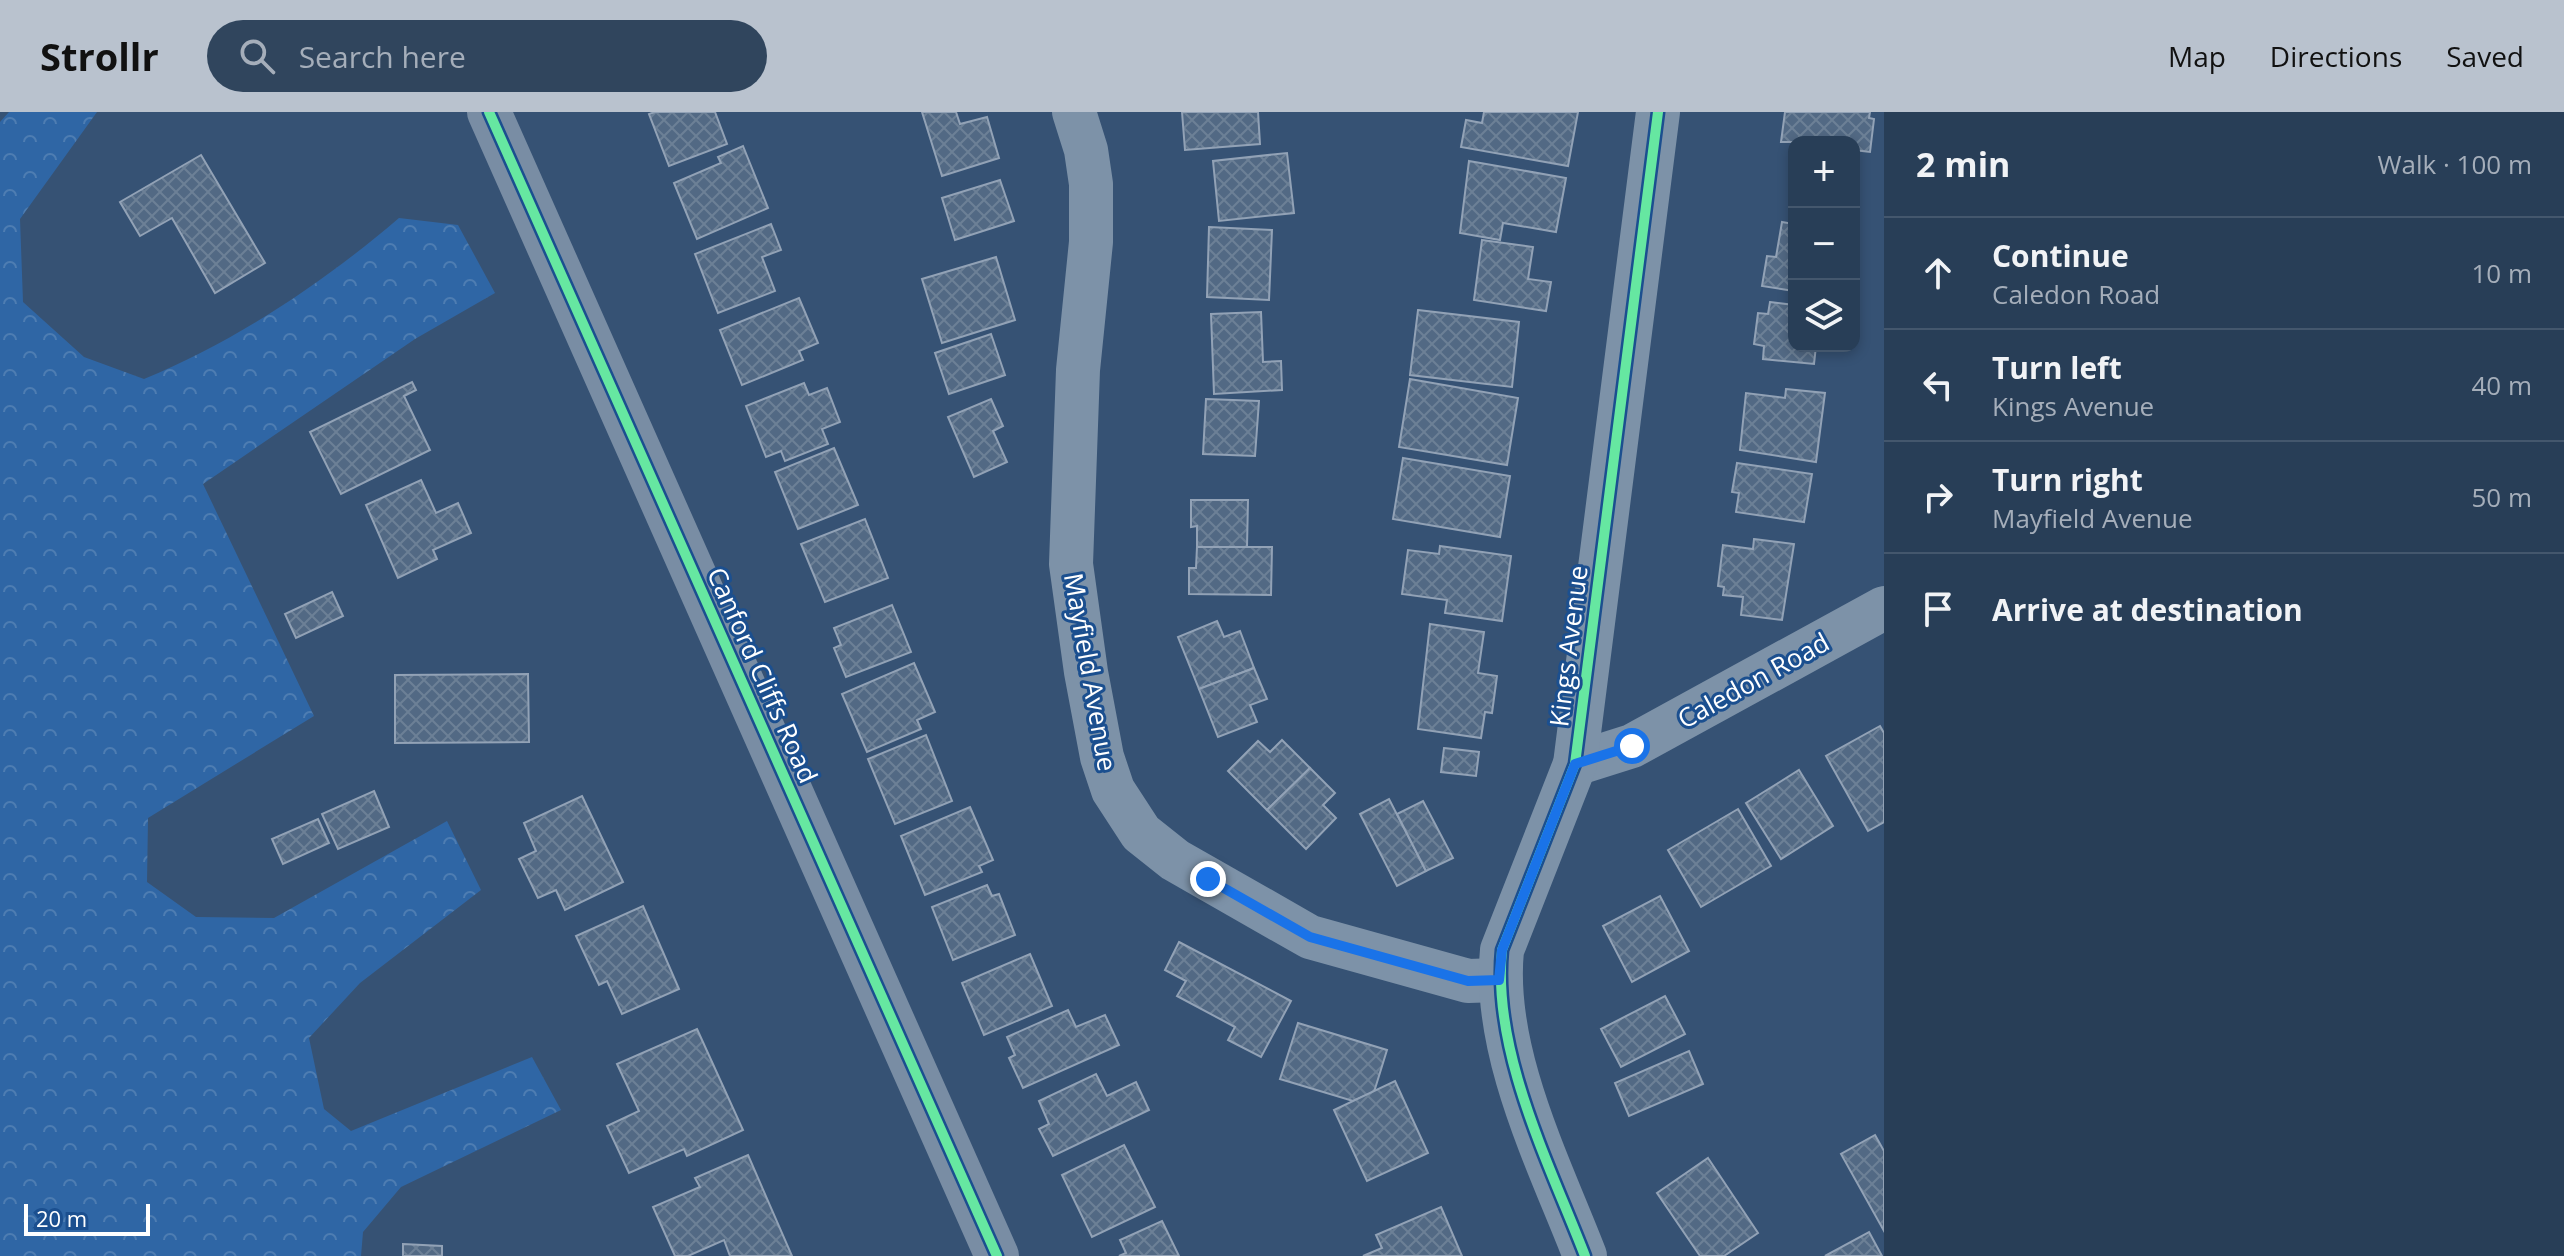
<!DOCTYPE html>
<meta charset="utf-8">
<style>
body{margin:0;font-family:"Open Sans",sans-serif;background:#30455d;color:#f1f3f6}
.controls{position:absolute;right:24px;top:24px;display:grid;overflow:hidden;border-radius:16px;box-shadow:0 4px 12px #0003}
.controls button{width:72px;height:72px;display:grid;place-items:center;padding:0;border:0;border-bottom:2px solid #44576d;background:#283e57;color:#f1f3f6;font:40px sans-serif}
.scale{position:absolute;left:24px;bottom:20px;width:126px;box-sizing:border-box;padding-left:8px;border:4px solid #fff;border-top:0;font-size:22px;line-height:28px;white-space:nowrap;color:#fff;-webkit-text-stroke:6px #1b4f8f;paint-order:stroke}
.stop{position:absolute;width:24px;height:24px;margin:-18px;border:6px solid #1a73e8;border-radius:50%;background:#fff}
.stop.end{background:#1a73e8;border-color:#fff;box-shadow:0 2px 8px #0008}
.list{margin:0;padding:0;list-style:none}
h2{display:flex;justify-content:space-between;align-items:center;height:104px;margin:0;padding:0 32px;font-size:34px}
h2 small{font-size:26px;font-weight:400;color:#a5aeba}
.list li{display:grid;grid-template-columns:52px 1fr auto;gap:24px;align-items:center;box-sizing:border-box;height:112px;padding:0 32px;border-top:2px solid #44576d}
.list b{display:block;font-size:30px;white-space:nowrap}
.list p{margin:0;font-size:26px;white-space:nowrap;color:#a5aeba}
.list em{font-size:26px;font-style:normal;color:#a5aeba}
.icon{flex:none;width:44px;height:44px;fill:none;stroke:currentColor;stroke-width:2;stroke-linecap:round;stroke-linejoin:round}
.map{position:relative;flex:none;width:1884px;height:1144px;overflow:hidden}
header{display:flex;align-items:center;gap:48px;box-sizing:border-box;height:112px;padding:0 40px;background:#b9c2ce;color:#111}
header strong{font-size:38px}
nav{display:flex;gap:44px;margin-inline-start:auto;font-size:28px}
.search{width:560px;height:72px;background:#30455d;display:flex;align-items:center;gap:20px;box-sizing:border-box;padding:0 28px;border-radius:44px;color:#a5aeba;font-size:30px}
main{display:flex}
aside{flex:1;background:#283e57}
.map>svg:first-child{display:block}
.forest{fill:url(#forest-crowns)}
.building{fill:url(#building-cross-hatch);stroke:#92a2b6;stroke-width:2}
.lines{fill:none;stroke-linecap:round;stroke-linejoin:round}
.street{stroke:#7d92a8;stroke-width:44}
.secondary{stroke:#798da4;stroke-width:44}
.cycleway-casing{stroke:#1b4f8f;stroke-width:15}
.cycleway{stroke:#66e7a1;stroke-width:10}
.route{stroke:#1a73e8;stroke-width:10}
.labels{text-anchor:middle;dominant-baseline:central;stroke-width:6;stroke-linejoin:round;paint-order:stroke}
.street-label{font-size:26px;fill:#fff;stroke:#1b4f8f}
</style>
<header>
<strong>Strollr</strong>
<div class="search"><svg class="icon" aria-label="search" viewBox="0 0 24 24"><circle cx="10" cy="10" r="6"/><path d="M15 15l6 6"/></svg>Search here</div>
<nav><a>Map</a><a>Directions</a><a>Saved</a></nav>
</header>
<main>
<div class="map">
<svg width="1884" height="1144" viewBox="0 0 1884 1144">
<defs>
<pattern id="forest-crowns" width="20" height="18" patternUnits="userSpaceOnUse" patternTransform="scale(2)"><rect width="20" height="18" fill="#2f66a5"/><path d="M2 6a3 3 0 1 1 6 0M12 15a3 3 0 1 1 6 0" fill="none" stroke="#4e7db2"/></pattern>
<pattern id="building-cross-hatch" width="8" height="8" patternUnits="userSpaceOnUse" patternTransform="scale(2)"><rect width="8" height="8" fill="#526984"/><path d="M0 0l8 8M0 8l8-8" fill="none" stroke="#6c8096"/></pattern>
</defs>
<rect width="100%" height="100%" fill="#365274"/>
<path class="forest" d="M 9,0 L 97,0 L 20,107 L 23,190 L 84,245 L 144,267 C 236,229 323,171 399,106 L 458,113 L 495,181 L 415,227 L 203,372 L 314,604 L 148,706 L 147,770 L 196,805 L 274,806 L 447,709 L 481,778 L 360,871 L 309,926 L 324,997 L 351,1019 L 532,945 L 561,998 L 401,1075 L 363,1120 L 361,1144 L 0,1144 L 0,10 Z"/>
<g class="building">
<path d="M 655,0 L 715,0 L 727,32 L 669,54 L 649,2 Z"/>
<path d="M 922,0 L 956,0 L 960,12 L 987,5 L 999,46 L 942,64 Z"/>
<path d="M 1182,0 L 1258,0 L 1260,32 L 1185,38 Z"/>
<path d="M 1484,0 L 1578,0 L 1568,54 L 1461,35 L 1466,8 L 1482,11 Z"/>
<path d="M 1785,0 L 1870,0 L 1869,6 L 1874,7 L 1870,40 L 1854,38 L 1854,30 L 1781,30 Z"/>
<path d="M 743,34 L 768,96 L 697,127 L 674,71 L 721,51 L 718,45 Z"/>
<path d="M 1287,41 L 1294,101 L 1219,109 L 1213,49 Z"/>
<path d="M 201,43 L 265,151 L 215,181 L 172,106 L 140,124 L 120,90 Z"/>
<path d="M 1469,49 L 1566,66 L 1556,120 L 1503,111 L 1500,128 L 1460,121 Z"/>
<path d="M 1000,68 L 1014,109 L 955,128 L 942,86 Z"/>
<path d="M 1782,110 L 1794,112 L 1794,179 L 1762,174 L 1767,144 L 1776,145 Z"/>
<path d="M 771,112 L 781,138 L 762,145 L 775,179 L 718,201 L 695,142 Z"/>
<path d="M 1209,115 L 1272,118 L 1269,188 L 1207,185 Z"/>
<path d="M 1482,128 L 1533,135 L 1528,167 L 1551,170 L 1546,199 L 1474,188 Z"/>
<path d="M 996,145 L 1015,208 L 942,231 L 922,167 Z"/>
<path d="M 799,186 L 818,231 L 799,239 L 803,248 L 742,273 L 720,218 Z"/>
<path d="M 1770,190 L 1794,193 L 1794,234 L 1816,234 L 1814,252 L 1763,247 L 1764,234 L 1754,232 L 1758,201 L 1768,202 Z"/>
<path d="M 1418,198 L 1519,210 L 1512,275 L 1410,263 Z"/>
<path d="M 1261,200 L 1263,250 L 1281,249 L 1282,278 L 1214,282 L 1211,202 Z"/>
<path d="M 991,222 L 1005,263 L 949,282 L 935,241 Z"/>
<path d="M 1410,267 L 1518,286 L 1507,353 L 1399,335 Z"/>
<path d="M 412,270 L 416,278 L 404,284 L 430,338 L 341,382 L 310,320 Z"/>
<path d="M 804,271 L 809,283 L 827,276 L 840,310 L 822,317 L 828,332 L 785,349 L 781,339 L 766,345 L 746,294 Z"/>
<path d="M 1786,277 L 1825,281 L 1816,350 L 1740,338 L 1746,281 L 1785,286 Z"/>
<path d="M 991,287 L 1003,314 L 993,319 L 1007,350 L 974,365 L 948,305 Z"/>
<path d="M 1206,287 L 1259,289 L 1255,344 L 1203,342 Z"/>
<path d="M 834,336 L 858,393 L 798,417 L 775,360 Z"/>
<path d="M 1403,346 L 1510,364 L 1500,425 L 1393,407 Z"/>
<path d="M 1737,351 L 1812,362 L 1804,410 L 1736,400 L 1739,381 L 1732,380 Z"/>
<path d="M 421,368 L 436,401 L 458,391 L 471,421 L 433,438 L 437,447 L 398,466 L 366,393 Z"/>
<path d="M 1191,388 L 1248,388 L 1247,435 L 1197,435 L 1197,414 L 1191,415 Z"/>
<path d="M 865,407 L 888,466 L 825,490 L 801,432 Z"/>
<path d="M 1754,427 L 1794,432 L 1782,508 L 1741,503 L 1743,485 L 1723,483 L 1724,475 L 1718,474 L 1723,433 L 1753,437 Z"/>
<path d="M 1440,434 L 1511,444 L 1502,509 L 1445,501 L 1447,488 L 1402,482 L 1408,438 L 1439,442 Z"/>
<path d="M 1197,435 L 1272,435 L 1271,483 L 1189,482 L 1189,456 L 1196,456 Z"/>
<path d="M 332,480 L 343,504 L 296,526 L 285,502 Z"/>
<path d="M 892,493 L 911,540 L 846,565 L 834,536 L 841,533 L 834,516 Z"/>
<path d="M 1217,509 L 1224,525 L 1240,519 L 1254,556 L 1199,577 L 1178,525 Z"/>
<path d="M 1430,512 L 1484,520 L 1478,561 L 1497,564 L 1492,601 L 1485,600 L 1481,626 L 1418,617 Z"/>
<path d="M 914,551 L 935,600 L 917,608 L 921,617 L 867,640 L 842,582 Z"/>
<path d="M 1254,556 L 1267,587 L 1250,593 L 1257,610 L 1218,625 L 1199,577 Z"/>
<path d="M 528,562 L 529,630 L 395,631 L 395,563 Z"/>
<path d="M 1880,614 L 1884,621 L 1884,710 L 1868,719 L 1826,644 Z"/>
<path d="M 926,623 L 952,689 L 895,712 L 868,647 Z"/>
<path d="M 1282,628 L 1310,656 L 1267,698 L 1228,659 L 1258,629 L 1270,640 Z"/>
<path d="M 1444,636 L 1479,640 L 1476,664 L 1441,660 Z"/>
<path d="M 1310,656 L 1335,681 L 1323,693 L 1336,706 L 1306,737 L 1267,698 Z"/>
<path d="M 1799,658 L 1833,714 L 1781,747 L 1746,691 Z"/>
<path d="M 374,679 L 389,715 L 338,737 L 322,702 Z"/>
<path d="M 582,684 L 623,770 L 565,798 L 556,778 L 538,786 L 519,747 L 536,739 L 524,711 Z"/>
<path d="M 1389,687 L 1426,759 L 1397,774 L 1360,702 Z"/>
<path d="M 1423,689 L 1453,746 L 1426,759 L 1397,702 Z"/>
<path d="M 970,695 L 993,748 L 979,754 L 982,760 L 925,783 L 901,724 Z"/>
<path d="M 1738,697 L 1771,754 L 1701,795 L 1668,738 Z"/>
<path d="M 318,707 L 329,731 L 283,752 L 272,727 Z"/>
<path d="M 987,773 L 992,784 L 999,782 L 1015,823 L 953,848 L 932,795 Z"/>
<path d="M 1660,784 L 1689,839 L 1632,870 L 1603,814 Z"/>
<path d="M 643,794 L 679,877 L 622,902 L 607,869 L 599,873 L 576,824 Z"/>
<path d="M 1179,830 L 1291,889 L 1261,945 L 1228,928 L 1235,915 L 1177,884 L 1186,869 L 1165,858 Z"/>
<path d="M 1030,842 L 1052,894 L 984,923 L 962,871 Z"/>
<path d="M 1665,884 L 1685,922 L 1621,955 L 1601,917 Z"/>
<path d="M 1068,898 L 1076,915 L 1105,903 L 1119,933 L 1023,976 L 1009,946 L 1015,943 L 1007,925 Z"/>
<path d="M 1298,911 L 1387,938 L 1374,980 L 1353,989 L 1280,967 Z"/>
<path d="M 697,917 L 743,1018 L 687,1044 L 684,1037 L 629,1061 L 607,1014 L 639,999 L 617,952 Z"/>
<path d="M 1689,939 L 1703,972 L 1629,1004 L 1615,971 Z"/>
<path d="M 1096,962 L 1107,984 L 1136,970 L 1149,998 L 1053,1044 L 1039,1017 L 1049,1012 L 1039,989 Z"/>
<path d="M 1395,969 L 1428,1041 L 1367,1069 L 1334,998 Z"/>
<path d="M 1875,1023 L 1884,1039 L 1884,1119 L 1841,1042 Z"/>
<path d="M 1124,1033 L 1155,1095 L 1092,1125 L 1062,1063 Z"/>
<path d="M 748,1043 L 792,1144 L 730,1144 L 724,1128 L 688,1144 L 675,1144 L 653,1095 L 700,1075 L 695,1066 Z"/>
<path d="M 1708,1046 L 1758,1121 L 1724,1144 L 1700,1144 L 1657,1081 Z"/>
<path d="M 1441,1095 L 1462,1144 L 1363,1144 L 1382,1136 L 1376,1123 Z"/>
<path d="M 1162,1109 L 1179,1144 L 1119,1144 L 1126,1141 L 1120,1128 Z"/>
<path d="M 1869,1120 L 1882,1144 L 1825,1144 Z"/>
<path d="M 403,1132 L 442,1134 L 442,1144 L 403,1144 Z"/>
</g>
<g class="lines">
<g class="street">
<path d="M 1074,0 L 1086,38 L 1091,72 L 1091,130 L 1078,258 L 1071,452 L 1086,560 L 1102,645 L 1113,678 L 1141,721 L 1175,748 L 1310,825 L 1468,869 L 1499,868"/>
<path d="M 1575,652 L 1632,634 L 1884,496"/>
<path d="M 1585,1144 C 1549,1051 1492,940 1502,838 L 1575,652 L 1658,0"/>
</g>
<path class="secondary" d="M 489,0 L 997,1144"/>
<g class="cycleway-casing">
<g id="cycleway">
<path d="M 489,0 L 997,1144"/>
<path d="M 1585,1144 C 1549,1051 1492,940 1502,838 L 1575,652 L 1658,0"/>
</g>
</g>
<use href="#cycleway" class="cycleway"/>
</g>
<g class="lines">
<path class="route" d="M 1208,767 L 1310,825 L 1468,869 L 1499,868 L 1502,838 L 1575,652 L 1632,634"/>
</g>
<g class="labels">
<g class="street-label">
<text transform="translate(1568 534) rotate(-83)">Kings Avenue</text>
<text transform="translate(1091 560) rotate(80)">Mayfield Avenue</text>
<text transform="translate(763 563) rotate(66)">Canford Cliffs Road</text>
<text transform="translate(1753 568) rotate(-29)">Caledon Road</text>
</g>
</g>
</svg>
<div class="controls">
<button>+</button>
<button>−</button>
<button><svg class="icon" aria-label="layers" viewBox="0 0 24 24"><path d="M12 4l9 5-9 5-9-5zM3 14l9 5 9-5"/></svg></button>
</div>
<div class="scale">20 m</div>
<div class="stop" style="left:1632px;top:634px"></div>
<div class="stop end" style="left:1208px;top:767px"></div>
</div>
<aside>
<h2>2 min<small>Walk · 100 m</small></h2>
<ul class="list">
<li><svg class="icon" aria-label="ahead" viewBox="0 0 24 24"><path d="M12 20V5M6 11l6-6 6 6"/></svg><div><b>Continue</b><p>Caledon Road</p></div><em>10 m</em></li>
<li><svg class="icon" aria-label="left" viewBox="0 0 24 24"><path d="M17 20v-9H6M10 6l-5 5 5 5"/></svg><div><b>Turn left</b><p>Kings Avenue</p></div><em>40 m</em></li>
<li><svg class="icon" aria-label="right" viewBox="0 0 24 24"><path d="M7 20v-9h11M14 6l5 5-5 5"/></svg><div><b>Turn right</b><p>Mayfield Avenue</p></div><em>50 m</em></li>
<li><svg class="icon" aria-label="arrive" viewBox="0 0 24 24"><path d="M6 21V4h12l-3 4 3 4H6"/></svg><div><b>Arrive at destination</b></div></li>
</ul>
</aside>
</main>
